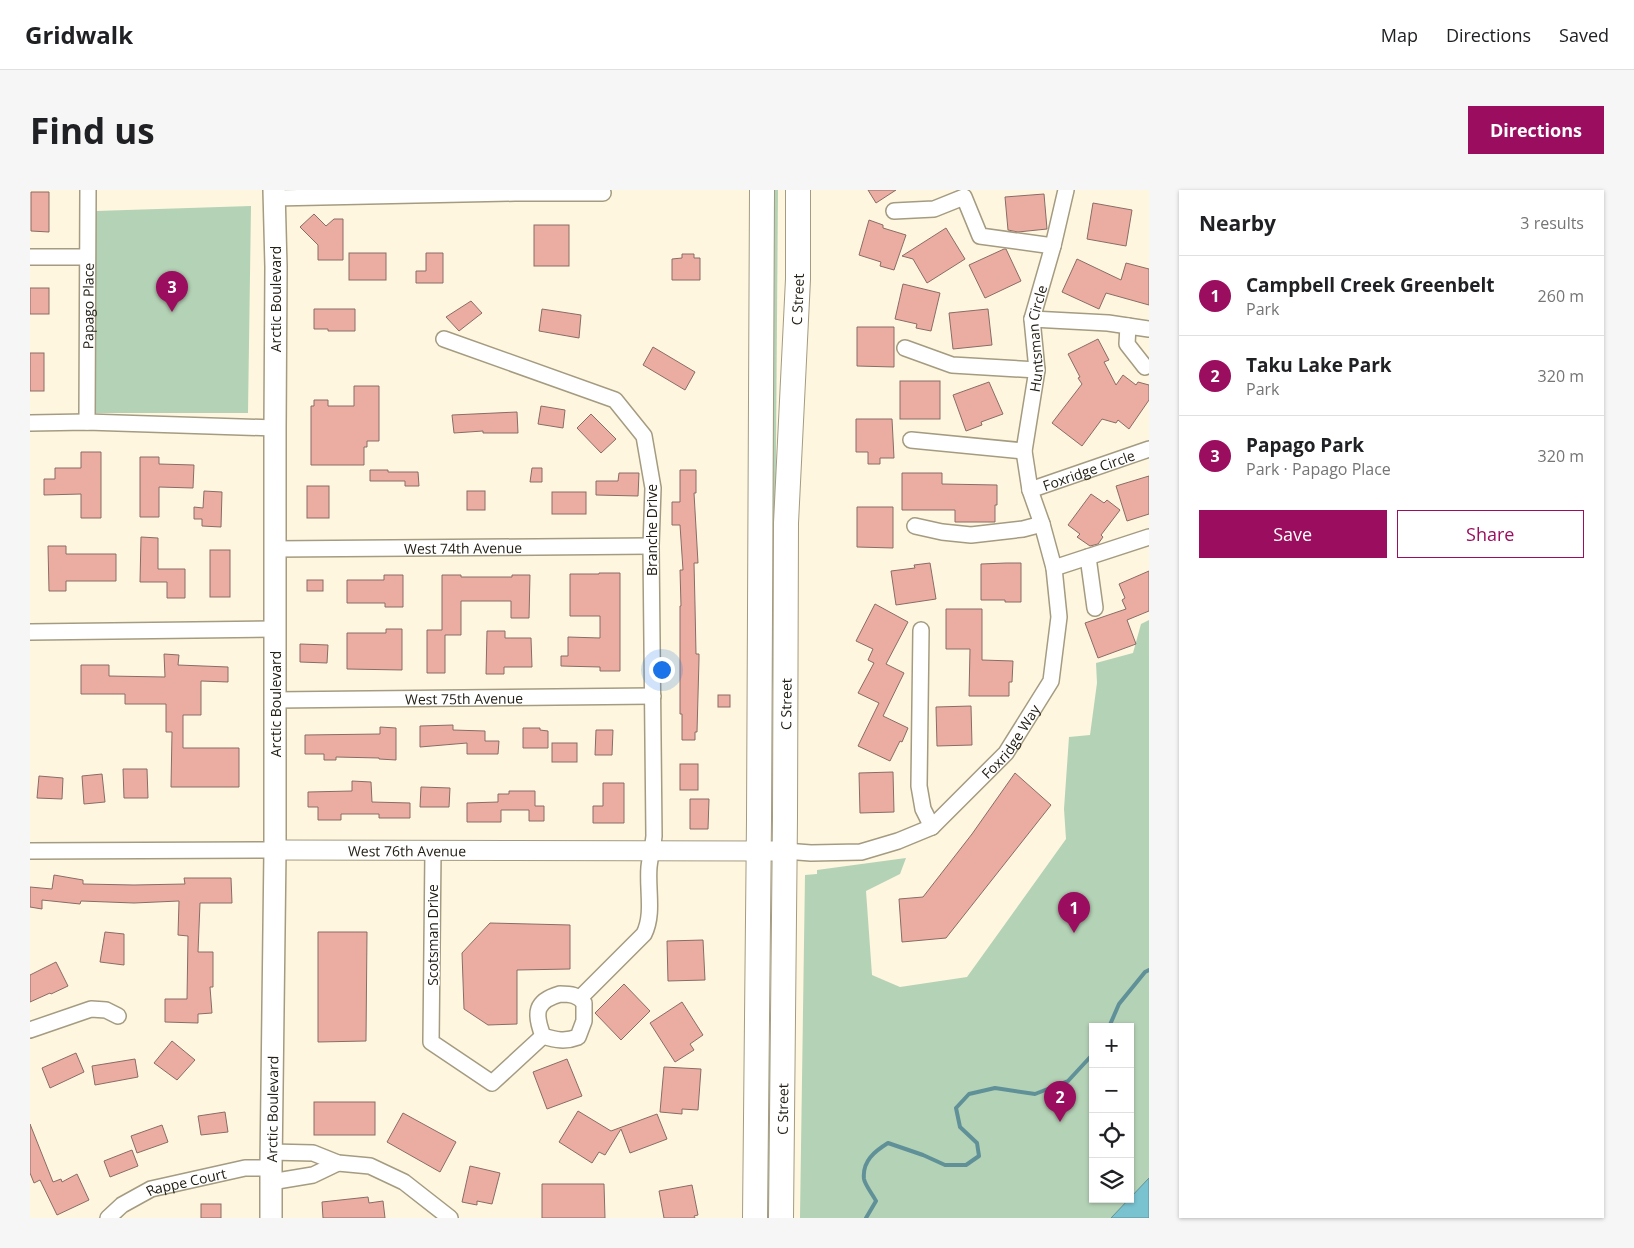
<!DOCTYPE html>
<meta charset="utf-8">
<style>
body{margin:0;font-family:"Open Sans",sans-serif;background:#f6f6f6;color:#202124}
.controls{position:absolute;right:15px;bottom:15px;display:grid;overflow:hidden;border-radius:0px;box-shadow:0 1px 4px #0004}
.controls button{width:45px;height:45px;display:grid;place-items:center;padding:0;border:0;border-bottom:1px solid #e0e0e0;background:#fff;color:#202124;font:25px sans-serif}
.you{position:absolute;left:631px;top:479px;width:18px;height:18px;margin:-12px;border:4px solid #fff;border-radius:50%;background:#1a73e8;box-shadow:0 0 0 8px #1a73e833}
.badge{display:grid;place-items:center;width:32px;height:32px;border-radius:50%;background:#9b0d5e;color:#fff;font-size:16px;font-weight:700}
.pin{position:absolute;translate:-50% -41px;filter:drop-shadow(0 1px 2px #0008)}
.pin::after{content:'';position:absolute;top:26px;width:18px;height:15px;background:inherit;clip-path:polygon(0 0,100% 0,50% 100%)}
.list{margin:0;padding:0;list-style:none}
h2{display:flex;justify-content:space-between;align-items:center;height:65px;margin:0;padding:0 20px;font-size:21px}
h2 small{font-size:16px;font-weight:400;color:#757577}
.list li{display:grid;grid-template-columns:32px 1fr auto;gap:15px;align-items:center;box-sizing:border-box;height:80px;padding:0 20px;border-top:1px solid #e0e0e0}
.list b{display:block;font-size:19px;white-space:nowrap}
.list p{margin:0;font-size:16px;white-space:nowrap;color:#757577}
.list em{font-size:16px;font-style:normal;color:#757577}
.actions{display:flex;gap:10px;padding:15px 20px}
.actions a{flex:1;padding:11px 0;border:1px solid #9b0d5e;border-radius:0px;text-align:center;font-size:18px;color:#9b0d5e}
.actions .main{background:#9b0d5e;color:#fff}
.icon{flex:none;width:28px;height:28px;fill:none;stroke:currentColor;stroke-width:2;stroke-linecap:round;stroke-linejoin:round}
.map{position:relative;flex:none;width:1119px;height:1028px;overflow:hidden;border-radius:0px}
header{display:flex;align-items:center;gap:30px;box-sizing:border-box;height:70px;padding:0 25px;background:#fff;border-bottom:1px solid #e0e0e0}
header strong{font-size:24px}
nav{display:flex;gap:28px;margin-inline-start:auto;font-size:18px}
.intro{display:flex;align-items:center;justify-content:space-between;box-sizing:border-box;height:120px;padding:0 30px}
h1{margin:0;font-size:35px}
.button{padding:12px 22px;border-radius:0px;background:#9b0d5e;color:#fff;font-size:18px;font-weight:700}
main{display:flex;gap:30px;padding:0 30px}
aside{flex:1;background:#fff;border-radius:0px;box-shadow:0 1px 4px #0004}
.map>svg:first-child{display:block}
.green{fill:#b4d2b6;fill-rule:evenodd}
.water{fill:#79c2d0;stroke:#609198}
.lines{fill:none;stroke-linecap:round;stroke-linejoin:round}
.stream{stroke:#609198;stroke-width:4}
.building{fill:#ebada1;stroke:#8a6c66}
.minor-casing{stroke:#a49b80;stroke-width:18}
.tertiary-casing{stroke:#a49b80;stroke-width:21}
.secondary-casing{stroke:#a49b80;stroke-width:24}
.primary-casing{stroke:#a49b80;stroke-width:26}
.minor{stroke:#fff;stroke-width:15}
.tertiary{stroke:#fff;stroke-width:19}
.secondary{stroke:#fff;stroke-width:21}
.primary{stroke:#fff;stroke-width:24}
.labels{text-anchor:middle;dominant-baseline:central;stroke-width:4;stroke-linejoin:round;paint-order:stroke}
.street-label{font-size:14px;fill:#242016;stroke:#fff}
</style>
<header>
<strong>Gridwalk</strong>
<nav><a>Map</a><a>Directions</a><a>Saved</a></nav>
</header>
<div class="intro"><h1>Find us</h1><a class="button">Directions</a></div>
<main>
<div class="map">
<svg width="1119" height="1028" viewBox="0 0 1119 1028">
<rect width="100%" height="100%" fill="#fef6df"/>
<g class="green">
<path d="M 742,0 L 748,0 L 744,516 L 740,459 Z"/>
<path d="M 221,16 L 218,223 L 66,223 L 66,125 L 64,124 L 63,63 L 66,60 L 66,21 Z"/>
<path d="M 1119,430 L 1119,1028 L 770,1028 L 775,685 L 787,684 L 787,680 L 876,668 L 870,684 L 836,701 L 842,785 L 870,797 L 937,787 L 1036,649 L 1034,619 L 1039,547 L 1060,545 L 1067,493 L 1066,473 L 1103,463 L 1111,434 ZM 1063,837 L 1100,837 L 1100,1009 L 1063,1009 Z"/>
<path d="M 737,816 L 741,886 L 740,890 L 739,1028 L 735,1028 Z"/>
</g>
<path class="water" d="M 1119,988 L 1119,1028 L 1081,1028 Z"/>
<g class="lines">
<g class="stream">
<path d="M 1079,837 L 1089,814 L 1115,782 L 1119,780"/>
<path d="M 836,1028 L 846,1011 C 843,1005 835,995 834,989 C 832,971 845,961 858,953 L 893,965 L 915,975 L 936,975 L 949,966 L 947,953 L 930,937 L 926,918 L 939,904 L 965,898 L 1005,904 L 1038,891 L 1063,864"/>
</g>
</g>
<g class="building">
<path d="M 838,0 L 866,0 L 846,13 Z"/>
<path d="M 1,2 L 19,2 L 19,42 L 1,41 Z"/>
<path d="M 1014,4 L 1017,39 L 988,42 L 978,40 L 975,7 Z"/>
<path d="M 1063,13 L 1102,20 L 1096,56 L 1057,49 Z"/>
<path d="M 284,24 L 296,36 L 304,29 L 313,29 L 313,70 L 288,70 L 288,55 L 270,37 Z"/>
<path d="M 839,30 L 853,35 L 853,38 L 876,45 L 864,80 L 850,76 L 851,72 L 829,65 Z"/>
<rect x="504" y="35" width="35" height="41"/>
<path d="M 916,38 L 935,69 L 897,93 L 883,69 L 872,66 Z"/>
<path d="M 974,59 L 976,59 L 991,91 L 955,108 L 939,75 Z"/>
<rect x="319" y="63" width="37" height="27"/>
<path d="M 396,63 L 413,63 L 413,93 L 386,93 L 386,81 L 396,81 Z"/>
<path d="M 652,64 L 664,64 L 664,68 L 670,68 L 670,90 L 642,90 L 642,69 L 652,68 Z"/>
<path d="M 1047,69 L 1091,90 L 1096,73 L 1119,79 L 1119,115 L 1076,103 L 1069,119 L 1032,102 Z"/>
<path d="M 873,94 L 910,103 L 901,141 L 886,138 L 887,134 L 865,129 Z"/>
<rect x="0" y="98" width="19" height="26"/>
<path d="M 441,111 L 452,123 L 429,141 L 416,127 Z"/>
<path d="M 284,119 L 325,119 L 325,141 L 298,141 L 298,139 L 284,139 Z"/>
<path d="M 512,119 L 551,125 L 549,148 L 509,141 Z"/>
<path d="M 958,119 L 962,155 L 923,159 L 919,123 Z"/>
<path d="M 827,137 L 864,137 L 864,177 L 827,176 Z"/>
<path d="M 1068,149 L 1079,170 L 1074,172 L 1086,195 L 1093,185 L 1106,195 L 1108,192 L 1119,195 L 1119,210 L 1099,239 L 1088,230 L 1086,233 L 1072,229 L 1052,256 L 1022,233 L 1052,194 L 1048,188 L 1050,187 L 1038,164 Z"/>
<path d="M 623,157 L 665,182 L 655,200 L 613,175 Z"/>
<rect x="0" y="163" width="14" height="38"/>
<rect x="870" y="191" width="40" height="38"/>
<path d="M 959,192 L 973,224 L 951,232 L 952,235 L 936,241 L 923,205 Z"/>
<path d="M 324,196 L 349,196 L 349,251 L 337,251 L 337,257 L 334,257 L 334,275 L 281,275 L 281,216 L 284,216 L 284,210 L 298,210 L 298,216 L 324,216 Z"/>
<path d="M 511,216 L 535,220 L 533,238 L 508,234 Z"/>
<path d="M 487,222 L 488,243 L 453,243 L 453,241 L 424,243 L 422,225 Z"/>
<path d="M 561,224 L 586,249 L 571,263 L 547,238 Z"/>
<path d="M 826,229 L 862,229 L 864,268 L 850,268 L 850,274 L 838,274 L 838,262 L 826,262 Z"/>
<path d="M 51,262 L 71,262 L 71,328 L 51,328 L 51,304 L 14,305 L 14,289 L 25,289 L 25,278 L 51,278 Z"/>
<path d="M 110,267 L 129,267 L 129,274 L 164,275 L 163,298 L 129,297 L 129,327 L 110,327 Z"/>
<path d="M 502,278 L 512,278 L 512,292 L 500,292 Z"/>
<path d="M 340,280 L 358,280 L 358,282 L 388,282 L 389,296 L 375,296 L 375,291 L 340,291 Z"/>
<path d="M 650,280 L 666,280 L 666,303 L 664,303 L 668,373 L 664,373 L 665,415 L 666,464 L 669,464 L 669,469 L 667,542 L 665,542 L 665,550 L 652,550 L 652,524 L 650,524 L 650,416 L 651,416 L 650,380 L 653,380 L 650,335 L 642,335 L 642,312 L 650,312 Z"/>
<path d="M 589,283 L 609,283 L 608,306 L 566,305 L 566,291 L 588,291 Z"/>
<path d="M 872,283 L 912,283 L 912,294 L 967,295 L 967,315 L 965,315 L 965,332 L 925,332 L 925,320 L 872,320 Z"/>
<path d="M 1119,286 L 1119,324 L 1097,331 L 1086,296 Z"/>
<rect x="277" y="296" width="22" height="32"/>
<path d="M 174,301 L 192,302 L 191,337 L 172,336 L 172,329 L 164,329 L 164,317 L 173,318 Z"/>
<rect x="437" y="301" width="18" height="19"/>
<rect x="522" y="302" width="34" height="22"/>
<path d="M 1061,304 L 1074,313 L 1077,310 L 1090,320 L 1071,345 L 1073,347 L 1068,354 L 1060,356 L 1047,347 L 1050,344 L 1038,335 Z"/>
<path d="M 827,317 L 863,317 L 863,358 L 827,357 Z"/>
<path d="M 111,347 L 128,348 L 128,379 L 155,379 L 155,408 L 137,408 L 137,392 L 110,392 Z"/>
<path d="M 18,356 L 36,356 L 36,364 L 86,364 L 86,391 L 36,391 L 36,401 L 19,401 Z"/>
<rect x="180" y="360" width="20" height="47"/>
<path d="M 900,373 L 906,409 L 866,415 L 861,381 L 885,378 L 884,375 Z"/>
<path d="M 976,373 L 991,373 L 991,412 L 975,412 L 975,410 L 951,410 L 951,374 Z"/>
<path d="M 1119,381 L 1119,421 L 1097,430 L 1106,454 L 1068,468 L 1055,433 L 1096,419 L 1092,410 L 1095,408 L 1089,394 Z"/>
<path d="M 569,383 L 590,383 L 590,481 L 570,481 L 570,477 L 531,476 L 531,466 L 538,466 L 538,447 L 570,448 L 570,426 L 540,426 L 540,384 L 569,384 Z"/>
<path d="M 354,385 L 373,385 L 373,417 L 355,417 L 355,413 L 317,413 L 317,390 L 354,390 Z"/>
<path d="M 412,385 L 431,385 L 431,387 L 482,387 L 482,385 L 500,385 L 499,428 L 481,428 L 481,411 L 431,411 L 431,445 L 415,445 L 415,483 L 397,483 L 397,440 L 412,440 Z"/>
<rect x="277" y="390" width="16" height="11"/>
<path d="M 845,414 L 878,432 L 856,474 L 874,483 L 853,526 L 878,538 L 872,552 L 870,551 L 860,571 L 828,556 L 849,513 L 828,503 L 844,473 L 838,470 L 843,459 L 826,451 Z"/>
<path d="M 916,419 L 952,419 L 952,470 L 983,471 L 982,492 L 979,492 L 979,506 L 939,506 L 940,459 L 916,459 Z"/>
<path d="M 356,439 L 372,439 L 372,480 L 317,479 L 317,443 L 356,443 Z"/>
<path d="M 457,441 L 475,441 L 475,448 L 501,448 L 502,477 L 474,477 L 474,484 L 456,484 Z"/>
<path d="M 270,454 L 298,455 L 297,473 L 270,472 Z"/>
<path d="M 134,464 L 149,465 L 148,475 L 198,477 L 198,492 L 171,491 L 171,525 L 153,525 L 153,558 L 209,558 L 209,597 L 141,597 L 142,542 L 136,542 L 136,514 L 95,514 L 95,504 L 51,504 L 51,475 L 79,475 L 79,486 L 135,487 Z"/>
<rect x="688" y="505" width="12" height="12"/>
<path d="M 941,516 L 942,555 L 907,556 L 906,517 Z"/>
<path d="M 423,535 L 423,540 L 455,541 L 455,551 L 469,551 L 468,564 L 437,564 L 437,553 L 390,557 L 390,536 Z"/>
<path d="M 350,537 L 366,538 L 366,570 L 349,569 L 349,568 L 306,567 L 306,570 L 294,570 L 294,564 L 275,564 L 275,545 L 350,544 Z"/>
<path d="M 493,538 L 510,538 L 510,540 L 518,541 L 518,558 L 493,558 Z"/>
<path d="M 566,540 L 583,540 L 582,565 L 565,565 Z"/>
<rect x="522" y="553" width="25" height="19"/>
<rect x="650" y="574" width="18" height="26"/>
<path d="M 93,579 L 117,579 L 118,608 L 94,608 Z"/>
<path d="M 863,582 L 864,622 L 830,623 L 829,583 Z"/>
<path d="M 985,583 L 1021,615 L 916,748 L 872,752 L 869,709 L 893,707 L 942,644 Z"/>
<path d="M 72,584 L 75,612 L 54,614 L 52,586 Z"/>
<path d="M 9,586 L 33,588 L 32,609 L 7,608 Z"/>
<path d="M 322,591 L 341,592 L 342,612 L 380,613 L 380,628 L 349,628 L 349,624 L 311,624 L 311,630 L 288,630 L 288,617 L 278,617 L 278,602 L 322,601 Z"/>
<path d="M 573,593 L 594,593 L 594,633 L 563,633 L 563,616 L 573,616 Z"/>
<path d="M 391,597 L 420,598 L 419,617 L 390,617 Z"/>
<path d="M 479,601 L 505,601 L 505,616 L 514,616 L 514,631 L 499,631 L 499,620 L 471,620 L 471,632 L 437,632 L 437,613 L 468,612 L 468,604 L 479,604 Z"/>
<path d="M 660,609 L 679,609 L 678,639 L 660,639 Z"/>
<path d="M 24,685 L 53,690 L 53,694 L 104,695 L 155,694 L 154,688 L 201,688 L 202,713 L 170,713 L 168,762 L 183,762 L 183,797 L 180,797 L 182,823 L 168,824 L 168,833 L 135,832 L 135,809 L 157,809 L 158,746 L 148,745 L 149,711 L 104,713 L 51,711 L 50,714 L 12,710 L 12,719 L 0,717 L 0,697 L 22,699 Z"/>
<path d="M 460,733 L 540,735 L 540,779 L 487,780 L 487,834 L 458,835 L 434,819 L 432,763 Z"/>
<path d="M 75,742 L 94,744 L 94,775 L 70,772 Z"/>
<path d="M 288,742 L 337,742 L 336,851 L 288,852 Z"/>
<path d="M 673,750 L 675,790 L 638,791 L 637,751 Z"/>
<path d="M 26,772 L 38,796 L 21,804 L 20,803 L 0,812 L 0,785 Z"/>
<path d="M 594,794 L 620,821 L 591,850 L 565,823 Z"/>
<path d="M 652,812 L 673,845 L 660,854 L 664,860 L 645,872 L 620,833 Z"/>
<path d="M 142,851 L 165,870 L 147,890 L 124,873 Z"/>
<path d="M 46,863 L 54,882 L 20,898 L 12,878 Z"/>
<path d="M 105,869 L 108,887 L 65,895 L 62,876 Z"/>
<path d="M 537,869 L 552,906 L 517,919 L 503,882 Z"/>
<path d="M 634,877 L 671,879 L 668,920 L 652,919 L 652,924 L 630,922 Z"/>
<rect x="284" y="912" width="61" height="33"/>
<path d="M 548,921 L 581,941 L 627,924 L 637,949 L 600,963 L 591,939 L 575,965 L 569,962 L 562,973 L 529,952 Z"/>
<path d="M 195,922 L 198,942 L 171,945 L 168,926 Z"/>
<path d="M 373,923 L 426,952 L 410,982 L 357,952 Z"/>
<path d="M 0,934 L 23,992 L 31,989 L 32,992 L 47,984 L 59,1010 L 27,1025 L 10,990 L 4,993 L 0,983 Z"/>
<path d="M 132,935 L 138,952 L 107,963 L 101,946 Z"/>
<path d="M 102,960 L 108,976 L 80,987 L 74,971 Z"/>
<path d="M 440,976 L 470,983 L 462,1014 L 447,1011 L 447,1015 L 432,1012 Z"/>
<path d="M 512,994 L 574,994 L 575,1028 L 512,1028 Z"/>
<path d="M 662,995 L 668,1025 L 664,1026 L 665,1028 L 634,1028 L 629,1001 Z"/>
<path d="M 338,1007 L 339,1013 L 353,1011 L 355,1028 L 293,1028 L 292,1012 Z"/>
<rect x="171" y="1014" width="20" height="14"/>
</g>
<g class="lines">
<g class="minor-casing">
<g id="minor">
<path d="M 244,8 L 485,3 L 573,3"/>
<path d="M 864,21 L 904,19 L 934,7 L 950,46 L 1023,56"/>
<path d="M 0,67 L 57,67"/>
<path d="M 1002,129 L 1078,133 L 1119,139"/>
<path d="M 1098,136 L 1097,154 L 1115,177"/>
<path d="M 414,149 L 585,210 L 614,246 L 623,298 L 621,356 L 624,646 C 623,657 620,667 619,677 C 617,699 624,724 614,744 L 550,808"/>
<path d="M 875,158 L 922,175 L 1007,180"/>
<path id="s1" d="M 57,232 L 58,0"/>
<path d="M 0,233 L 57,232 L 245,238"/>
<path d="M 881,250 L 994,261"/>
<path id="s2" d="M 1000,300 L 1119,259"/>
<path d="M 885,336 L 912,342 L 941,345 L 993,339 L 1012,334"/>
<path id="s3" d="M 245,359 L 621,356"/>
<path d="M 1058,367 L 1065,418"/>
<path d="M 1024,378 L 1119,347"/>
<path d="M 891,440 L 889,596 L 893,619 L 902,637"/>
<path d="M 0,442 L 245,439"/>
<path id="s4" d="M 245,510 L 623,506"/>
<path d="M 0,661 L 245,660"/>
<path d="M 403,661 L 401,852 L 462,893 L 513,846"/>
<path id="s5" d="M 755,661 L 781,663 L 831,662 L 868,651 L 902,637 L 976,563 L 1021,491 L 1029,427 L 1024,378 L 1012,334 L 1000,300 L 994,261 L 1007,180 L 1002,129 L 1023,56 L 1036,0"/>
<path d="M 530,804 C 541,804 548,805 554,813 L 554,831 L 548,847 C 535,852 526,850 513,846 C 504,823 505,811 530,804 Z"/>
<path d="M 0,840 L 61,819 L 76,820 L 88,826"/>
<path d="M 241,962 L 283,963 L 308,973 L 340,976 L 374,992 L 420,1028"/>
<path d="M 241,992 L 283,985 L 308,973"/>
<path id="s6" d="M 78,1028 L 92,1015 L 121,999 L 215,978 L 241,978"/>
</g>
</g>
<g class="tertiary-casing">
<g id="tertiary">
<path id="s7" d="M 245,660 L 755,661"/>
</g>
</g>
<g class="secondary-casing">
<g id="secondary">
<path id="s8" d="M 241,1028 L 241,978 L 245,660 L 245,238 L 246,77 L 244,0"/>
</g>
</g>
<g class="primary-casing">
<g id="primary">
<path d="M 725,1028 L 729,630 L 732,0"/>
<path id="s9" d="M 751,1028 L 755,627 L 756,333 L 768,89 L 768,0"/>
</g>
</g>
<use href="#minor" class="minor"/>
<use href="#tertiary" class="tertiary"/>
<use href="#secondary" class="secondary"/>
<use href="#primary" class="primary"/>
</g>
<g class="labels">
<g class="street-label">
<text transform="translate(245 109) rotate(-90)">Arctic Boulevard</text>
<text stroke="none"><textPath href="#s9" startOffset="919">C Street</textPath></text>
<text stroke="none"><textPath href="#s1" startOffset="116">Papago Place</textPath></text>
<text stroke="none"><textPath href="#s5" startOffset="690">Huntsman Circle</textPath></text>
<text stroke="none"><textPath href="#s2" startOffset="62">Foxridge Circle</textPath></text>
<text transform="translate(621 340) rotate(-90)">Branche Drive</text>
<text stroke="none"><textPath href="#s3" startOffset="188">West 74th Avenue</textPath></text>
<text stroke="none"><textPath href="#s4" startOffset="189">West 75th Avenue</textPath></text>
<text transform="translate(245 514) rotate(-90)">Arctic Boulevard</text>
<text stroke="none"><textPath href="#s9" startOffset="514">C Street</textPath></text>
<text stroke="none"><textPath href="#s5" startOffset="268">Foxridge Way</textPath></text>
<text stroke="none"><textPath href="#s7" startOffset="132">West 76th Avenue</textPath></text>
<text transform="translate(402 745) rotate(-90)">Scotsman Drive</text>
<text stroke="none"><textPath href="#s8" startOffset="109">Arctic Boulevard</textPath></text>
<text stroke="none"><textPath href="#s9" startOffset="109">C Street</textPath></text>
<text stroke="none"><textPath href="#s6" startOffset="88">Rappe Court</textPath></text>
</g>
</g>
</svg>
<div class="controls">
<button>+</button>
<button>−</button>
<button><svg class="icon" aria-label="locate" viewBox="0 0 24 24"><circle cx="12" cy="12" r="6"/><path d="M12 2v4M12 18v4M2 12h4M18 12h4"/></svg></button>
<button><svg class="icon" aria-label="layers" viewBox="0 0 24 24"><path d="M12 4l9 5-9 5-9-5zM3 14l9 5 9-5"/></svg></button>
</div>
<div class="you"></div>
<div class="pin badge" style="left:1044px;top:743px">1</div>
<div class="pin badge" style="left:1030px;top:932px">2</div>
<div class="pin badge" style="left:142px;top:122px">3</div>
</div>
<aside>
<h2>Nearby<small>3 results</small></h2>
<ul class="list">
<li><span class="badge">1</span><div><b>Campbell Creek Greenbelt</b><p>Park</p></div><em>260 m</em></li>
<li><span class="badge">2</span><div><b>Taku Lake Park</b><p>Park</p></div><em>320 m</em></li>
<li><span class="badge">3</span><div><b>Papago Park</b><p>Park · Papago Place</p></div><em>320 m</em></li>
</ul>
<div class="actions"><a class="main">Save</a><a>Share</a></div>
</aside>
</main>
